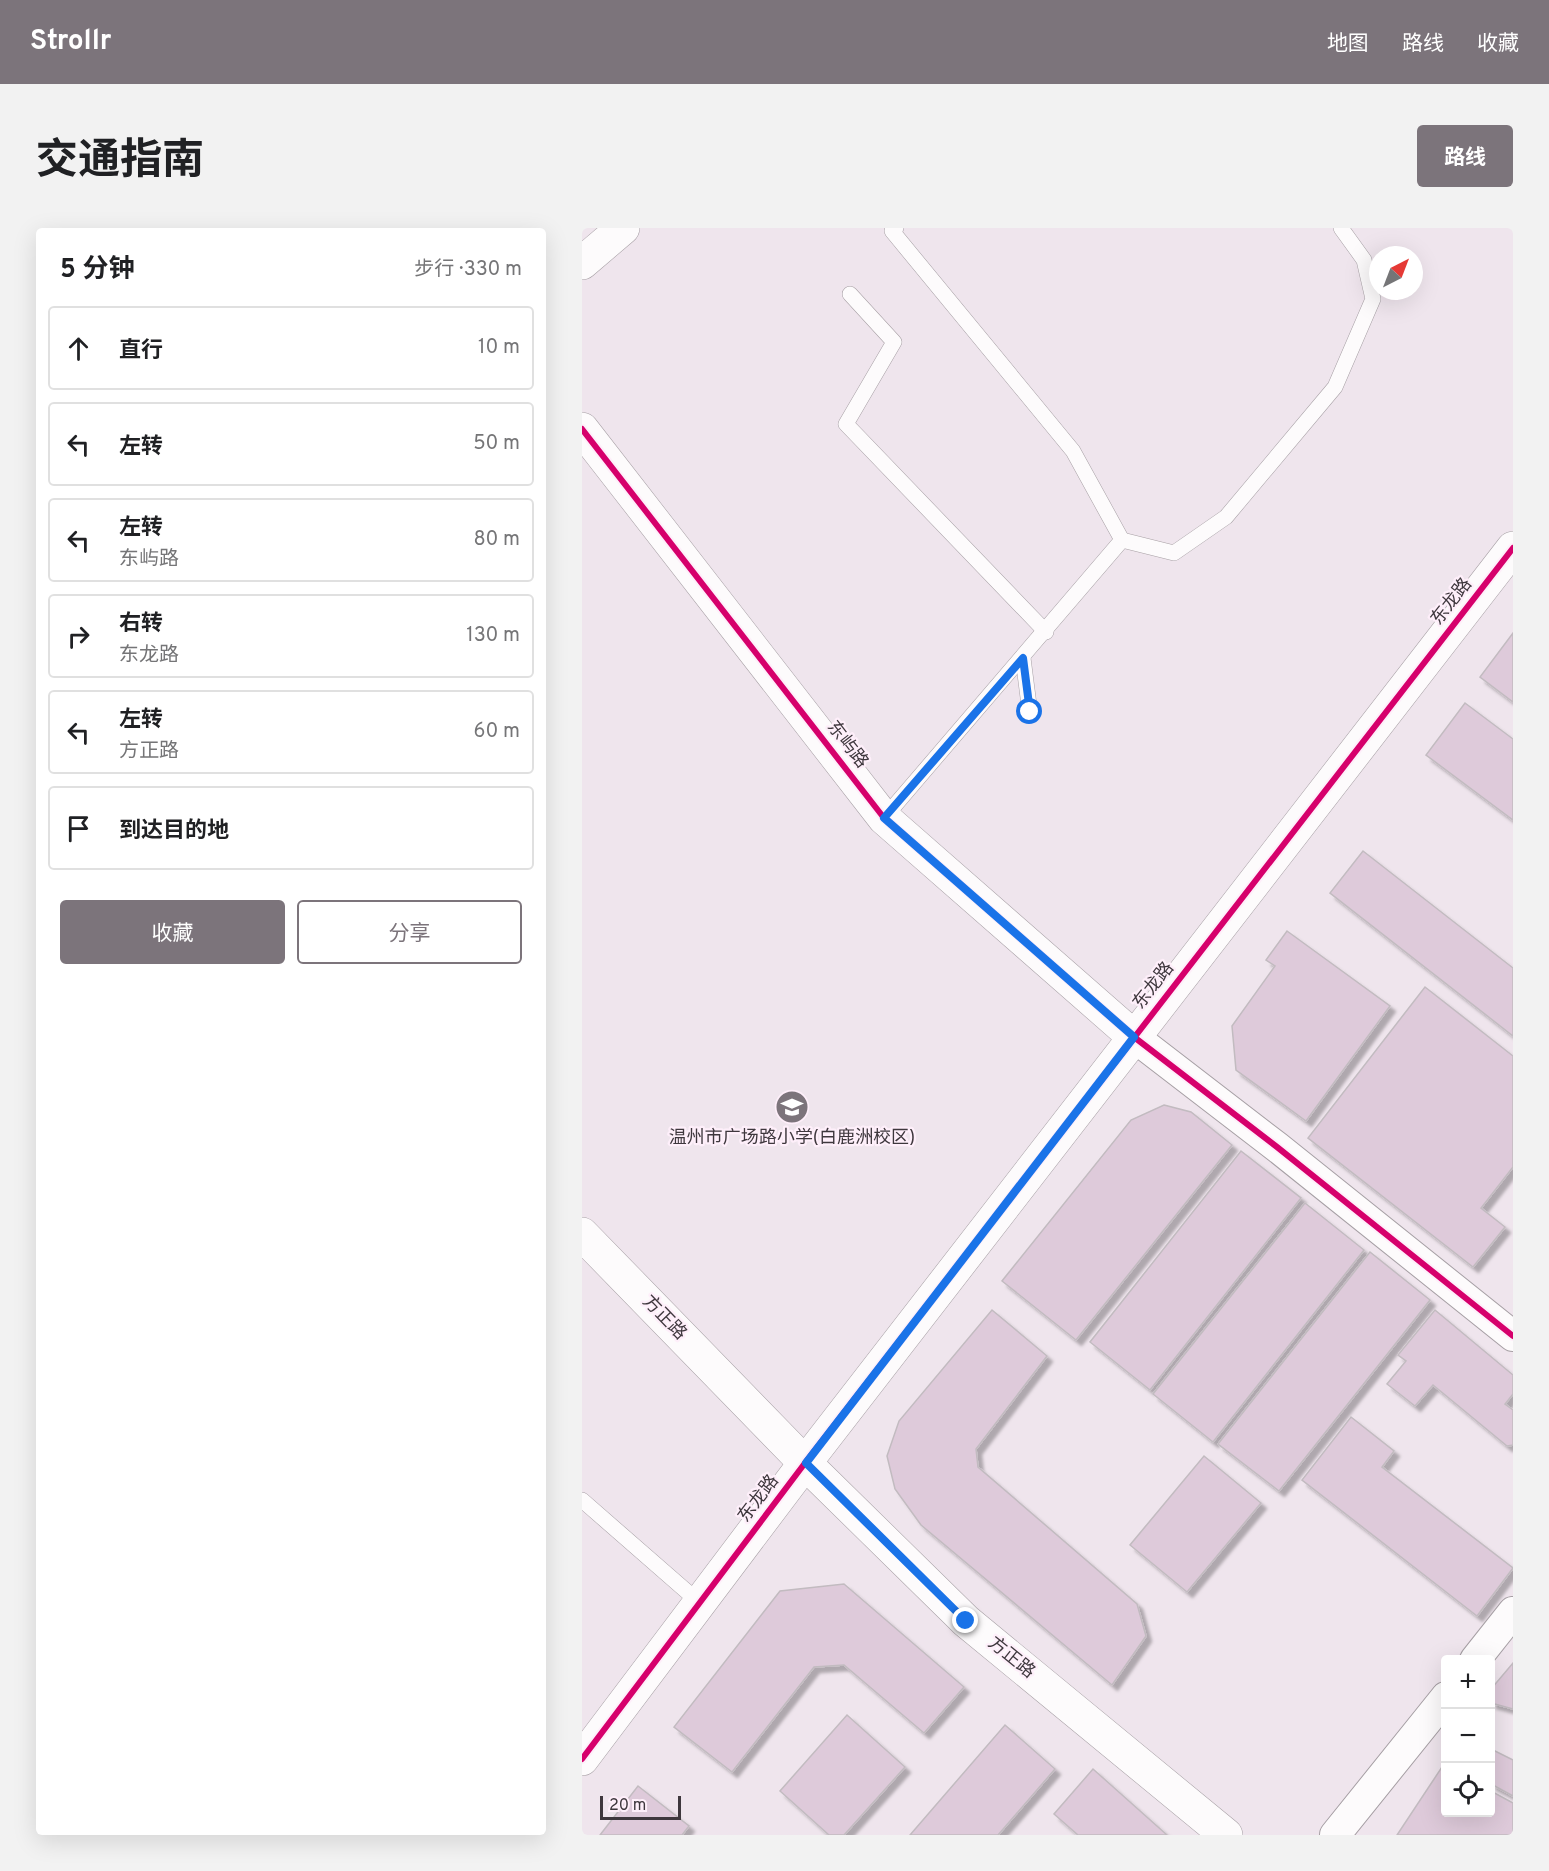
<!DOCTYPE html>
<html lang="zh">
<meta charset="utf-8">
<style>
body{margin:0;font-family:Overpass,"Noto Sans SC",sans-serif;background:#f2f2f2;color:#202124}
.controls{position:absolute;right:18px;bottom:18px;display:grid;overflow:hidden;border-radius:6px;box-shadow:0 6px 24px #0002}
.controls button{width:54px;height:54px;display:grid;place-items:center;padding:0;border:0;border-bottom:2px solid #e0e0e0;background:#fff;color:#202124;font:30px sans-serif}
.compass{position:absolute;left:787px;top:18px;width:54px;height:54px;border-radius:50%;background:#fff;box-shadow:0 6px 24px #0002;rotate:42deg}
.scale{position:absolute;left:18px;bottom:15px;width:81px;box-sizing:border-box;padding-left:6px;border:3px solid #3e373d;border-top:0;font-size:16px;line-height:21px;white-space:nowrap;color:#3e373d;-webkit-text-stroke:4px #feeffa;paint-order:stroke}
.stop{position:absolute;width:18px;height:18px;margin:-14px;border:4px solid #1a73e8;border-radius:50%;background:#fff}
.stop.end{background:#1a73e8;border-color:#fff;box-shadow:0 2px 6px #0008}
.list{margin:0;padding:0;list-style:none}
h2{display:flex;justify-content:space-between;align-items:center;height:78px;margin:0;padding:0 24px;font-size:26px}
h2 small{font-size:20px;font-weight:400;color:#757577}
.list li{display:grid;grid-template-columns:39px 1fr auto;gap:18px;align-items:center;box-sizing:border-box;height:84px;margin:0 12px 12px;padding:0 12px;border:2px solid #e0e0e0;border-radius:6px}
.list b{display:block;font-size:22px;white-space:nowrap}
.list p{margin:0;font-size:20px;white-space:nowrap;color:#757577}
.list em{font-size:20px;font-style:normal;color:#757577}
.actions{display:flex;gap:12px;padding:18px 24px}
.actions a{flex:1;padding:14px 0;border:2px solid #7c747b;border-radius:6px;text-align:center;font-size:21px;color:#7c747b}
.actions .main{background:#7c747b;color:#fff}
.icon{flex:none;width:33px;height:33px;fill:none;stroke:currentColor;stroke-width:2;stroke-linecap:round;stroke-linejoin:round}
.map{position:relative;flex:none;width:931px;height:1607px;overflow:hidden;border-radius:6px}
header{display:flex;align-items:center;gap:36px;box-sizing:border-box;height:84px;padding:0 30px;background:#7c747b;color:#fff}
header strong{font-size:28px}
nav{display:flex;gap:33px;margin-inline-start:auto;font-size:21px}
.intro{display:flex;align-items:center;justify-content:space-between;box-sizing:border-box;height:144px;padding:0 36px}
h1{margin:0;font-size:42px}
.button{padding:15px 27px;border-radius:6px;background:#7c747b;color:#fff;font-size:21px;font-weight:700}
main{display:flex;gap:36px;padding:0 36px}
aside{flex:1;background:#fff;border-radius:6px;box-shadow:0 6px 24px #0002}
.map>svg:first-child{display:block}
.building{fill:#decada;stroke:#c2bbc0;stroke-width:1.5;filter:url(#shadow)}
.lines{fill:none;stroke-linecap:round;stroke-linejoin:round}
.service-casing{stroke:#a69fa4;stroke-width:16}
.minor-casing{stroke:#a69fa4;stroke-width:32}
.tertiary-casing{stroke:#a69fa4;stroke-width:34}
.service{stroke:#fdfbfc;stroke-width:15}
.minor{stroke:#fdfbfc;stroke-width:30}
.tertiary{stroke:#fdfbfc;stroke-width:33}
.cycleway-casing{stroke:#feeffa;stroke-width:10}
.cycleway{stroke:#d6006c;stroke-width:6}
.route{stroke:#1a73e8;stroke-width:8}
.labels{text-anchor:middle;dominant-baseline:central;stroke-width:4.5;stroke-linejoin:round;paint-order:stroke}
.street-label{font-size:18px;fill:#3e373d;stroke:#feeffa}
.poi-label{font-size:18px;fill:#3e373d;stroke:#feeffa}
</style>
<header>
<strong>Strollr</strong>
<nav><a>地图</a><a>路线</a><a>收藏</a></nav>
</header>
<div class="intro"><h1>交通指南</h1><a class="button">路线</a></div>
<main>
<aside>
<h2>5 分钟<small>步行 · 330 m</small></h2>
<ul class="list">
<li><svg class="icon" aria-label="ahead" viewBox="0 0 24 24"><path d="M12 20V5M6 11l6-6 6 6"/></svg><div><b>直行</b></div><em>10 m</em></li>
<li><svg class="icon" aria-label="left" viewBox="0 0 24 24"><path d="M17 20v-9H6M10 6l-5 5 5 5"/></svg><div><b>左转</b></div><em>50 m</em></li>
<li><svg class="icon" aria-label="left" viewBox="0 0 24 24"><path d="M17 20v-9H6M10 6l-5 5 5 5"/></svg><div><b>左转</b><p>东屿路</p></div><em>80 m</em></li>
<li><svg class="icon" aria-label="right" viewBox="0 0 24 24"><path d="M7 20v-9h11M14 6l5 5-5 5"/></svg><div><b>右转</b><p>东龙路</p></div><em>130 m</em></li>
<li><svg class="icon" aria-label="left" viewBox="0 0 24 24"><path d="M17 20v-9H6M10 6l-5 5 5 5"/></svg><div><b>左转</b><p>方正路</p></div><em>60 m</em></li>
<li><svg class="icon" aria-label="arrive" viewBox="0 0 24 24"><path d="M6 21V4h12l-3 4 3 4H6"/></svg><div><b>到达目的地</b></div></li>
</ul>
<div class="actions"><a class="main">收藏</a><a>分享</a></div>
</aside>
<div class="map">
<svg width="931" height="1607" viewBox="0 0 931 1607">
<defs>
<filter id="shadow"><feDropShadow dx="5.5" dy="5.5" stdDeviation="1.5" flood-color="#0004"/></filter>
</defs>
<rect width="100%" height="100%" fill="#efe5ed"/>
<g class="building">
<path d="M 931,405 L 931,474 L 898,449 Z"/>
<path d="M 883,475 L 931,511 L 931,592 L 844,527 Z"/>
<path d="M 781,623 L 931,740 L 931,808 L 748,665 Z"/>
<path d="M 705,703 L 808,778 L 724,893 L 654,842 L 650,798 L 693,738 L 684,732 Z"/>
<path d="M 843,759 L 931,828 L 931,939 L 899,980 L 923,999 L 891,1039 L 726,910 Z"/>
<path d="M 582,877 L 609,884 L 650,917 L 494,1112 L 420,1053 L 549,892 Z"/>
<path d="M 659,923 L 719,970 L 568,1162 L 508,1114 Z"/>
<path d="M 723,975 L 782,1022 L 631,1214 L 571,1166 Z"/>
<path d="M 788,1024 L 848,1072 L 697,1263 L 636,1216 Z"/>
<path d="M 410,1082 L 465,1128 L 394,1221 L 396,1239 L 555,1376 L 564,1408 L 530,1457 L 339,1297 L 313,1261 L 305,1228 L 317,1193 Z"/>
<path d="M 853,1082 L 931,1147 L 931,1166 L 923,1176 L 931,1182 L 931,1217 L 925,1218 L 851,1157 L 833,1178 L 805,1156 L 824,1133 L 816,1127 Z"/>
<path d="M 769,1189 L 812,1223 L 800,1239 L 931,1340 L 895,1388 L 720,1252 Z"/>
<path d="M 622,1228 L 679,1275 L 605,1364 L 548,1317 Z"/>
<path d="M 262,1356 L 382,1459 L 342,1505 L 262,1437 L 232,1439 L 150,1544 L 92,1499 L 198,1363 Z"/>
<path d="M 931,1435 L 931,1481 L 909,1475 L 909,1461 Z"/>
<path d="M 265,1487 L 323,1539 L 262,1607 L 247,1607 L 198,1563 Z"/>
<path d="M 423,1497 L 473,1541 L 416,1607 L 328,1607 Z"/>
<path d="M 909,1521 L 931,1532 L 931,1568 L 909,1556 Z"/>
<path d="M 860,1539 L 864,1541 L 864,1584 L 909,1584 L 909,1563 L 931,1575 L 931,1607 L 815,1607 Z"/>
<path d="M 511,1541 L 585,1607 L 496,1607 L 472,1586 Z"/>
<path d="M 56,1558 L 107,1598 L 100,1607 L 18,1607 Z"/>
</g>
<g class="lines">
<g class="service-casing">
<g id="service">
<path d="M 314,0 L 310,3 L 491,223 L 540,312"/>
<path d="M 268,66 L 312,114 L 264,196 L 464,404"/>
<path d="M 441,430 L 448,485"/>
<path d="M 302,590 L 540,312 L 592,325 L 644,289 L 753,159 L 791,71 L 782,32 L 759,0"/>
<path d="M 0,1272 L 118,1375"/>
</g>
</g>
<g class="minor-casing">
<g id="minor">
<path d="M 552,809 L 695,919 L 931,1108"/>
<path d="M 893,1432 L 931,1384"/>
<path d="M 753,1607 L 864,1469"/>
</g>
</g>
<g class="tertiary-casing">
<g id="tertiary">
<path d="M 0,35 L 41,0"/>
<path d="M 0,201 L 302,590 L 552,809"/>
<path d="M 0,1006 L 223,1235 L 384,1393 L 644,1607"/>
<path d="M 0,1531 L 223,1235 L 931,320"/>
</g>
</g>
<use href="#service" class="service"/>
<use href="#minor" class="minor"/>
<use href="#tertiary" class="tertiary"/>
<g class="cycleway-casing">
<g id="cycleway">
<path d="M 0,201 L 302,590 L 552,809 L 695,919 L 931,1108"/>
<path d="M 0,1531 L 223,1235 L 931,320"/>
</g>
</g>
<use href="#cycleway" class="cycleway"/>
</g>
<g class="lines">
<path class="route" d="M 384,1393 L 224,1235 L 552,809 L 302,590 L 441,430 L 448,484"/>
</g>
<defs>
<g id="school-disc" transform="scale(1.725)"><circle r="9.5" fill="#7c747b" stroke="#feeffa"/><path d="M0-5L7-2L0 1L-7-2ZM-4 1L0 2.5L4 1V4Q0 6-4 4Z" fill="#fff"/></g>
</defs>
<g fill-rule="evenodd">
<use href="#school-disc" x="210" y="879"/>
</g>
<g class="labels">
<g class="street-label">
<text transform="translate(870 374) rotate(-52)">东龙路</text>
<text transform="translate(265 517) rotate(52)">东屿路</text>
<text transform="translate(572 758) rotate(-52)">东龙路</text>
<text transform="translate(82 1090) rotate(46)">方正路</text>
<text transform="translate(177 1271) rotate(-53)">东龙路</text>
<text transform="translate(429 1430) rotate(39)">方正路</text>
</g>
<g class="poi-label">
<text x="210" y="910">温州市广场路小学(白鹿洲校区)</text>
</g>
</g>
</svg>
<div class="controls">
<button>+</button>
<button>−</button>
<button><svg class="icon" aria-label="locate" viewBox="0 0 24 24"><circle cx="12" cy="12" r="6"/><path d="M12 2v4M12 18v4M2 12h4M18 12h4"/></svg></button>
</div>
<svg class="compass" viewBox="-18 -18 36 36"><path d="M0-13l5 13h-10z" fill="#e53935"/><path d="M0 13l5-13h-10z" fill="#757577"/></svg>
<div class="scale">20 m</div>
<div class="stop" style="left:448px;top:484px"></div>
<div class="stop end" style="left:384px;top:1393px"></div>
</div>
</main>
